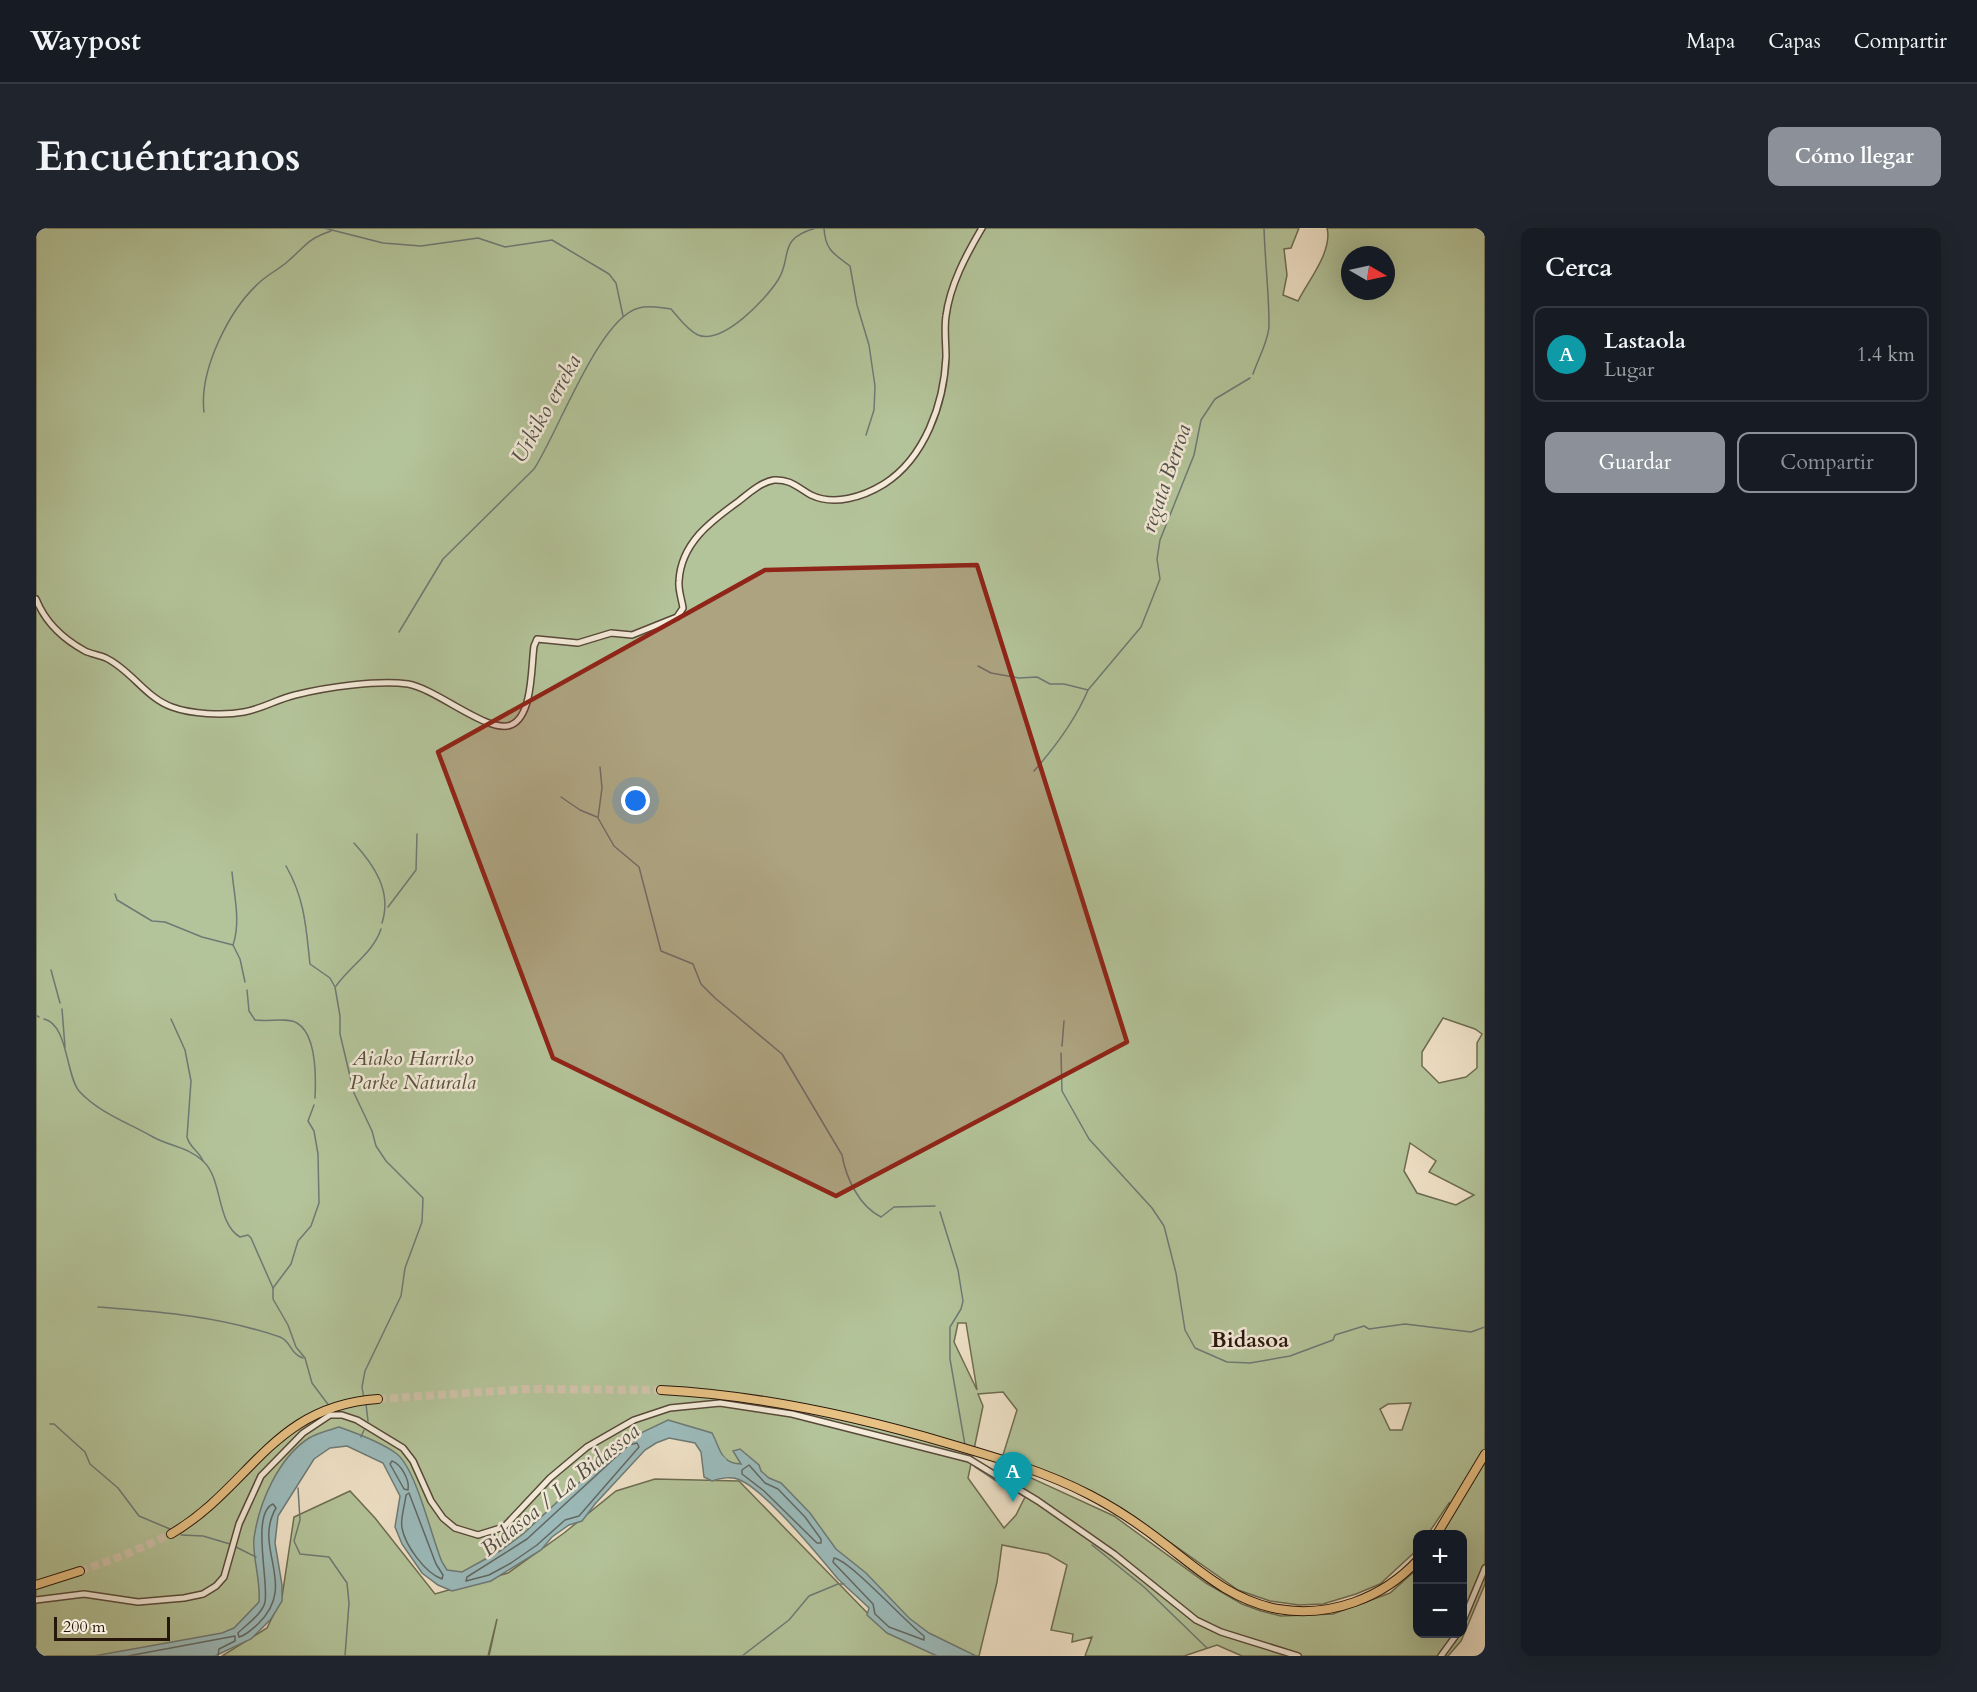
<!DOCTYPE html>
<html lang="es">
<meta charset="utf-8">
<style>
body{margin:0;font-family:Cardo,serif;background:#20242c;color:#f1f3f6}
.controls{position:absolute;right:18px;bottom:18px;display:grid;overflow:hidden;border-radius:12px;box-shadow:0 6px 24px #0002}
.controls button{width:54px;height:54px;display:grid;place-items:center;padding:0;border:0;border-bottom:2px solid #363941;background:#171b24;color:#f1f3f6;font:30px sans-serif}
.compass{position:absolute;left:1305px;top:18px;width:54px;height:54px;border-radius:50%;background:#171b24;box-shadow:0 6px 24px #0002;rotate:99deg}
.scale{position:absolute;left:18px;bottom:15px;width:116px;box-sizing:border-box;padding-left:6px;border:3px solid #26160b;border-top:0;font-size:16px;line-height:21px;white-space:nowrap;color:#26160b;-webkit-text-stroke:4px #f5ecdb;paint-order:stroke}
.you{position:absolute;left:600px;top:573px;width:21px;height:21px;margin:-15px;border:4px solid #fff;border-radius:50%;background:#1a73e8;box-shadow:0 0 0 9px #1a73e833}
.badge{display:grid;place-items:center;width:39px;height:39px;border-radius:50%;background:#8c9099;color:#fff;font-size:20px;font-weight:700}
.pin{position:absolute;translate:-50% -50px;filter:drop-shadow(0 2px 3px #0008)}
.pin::after{content:'';position:absolute;top:32px;width:21px;height:18px;background:inherit;clip-path:polygon(0 0,100% 0,50% 100%)}
.list{margin:0;padding:0;list-style:none}
h2{display:flex;justify-content:space-between;align-items:center;height:78px;margin:0;padding:0 24px;font-size:26px}
h2 small{font-size:20px;font-weight:400;color:#9ea1a6}
.list li{display:grid;grid-template-columns:39px 1fr auto;gap:18px;align-items:center;box-sizing:border-box;height:96px;margin:0 12px 12px;padding:0 12px;border:2px solid #363941;border-radius:12px}
.list b{display:block;font-size:22px;white-space:nowrap}
.list p{margin:0;font-size:20px;white-space:nowrap;color:#9ea1a6}
.list em{font-size:20px;font-style:normal;color:#9ea1a6}
.actions{display:flex;gap:12px;padding:18px 24px}
.actions a{flex:1;padding:14px 0;border:2px solid #8c9099;border-radius:12px;text-align:center;font-size:21px;color:#8c9099}
.actions .main{background:#8c9099;color:#fff}
.map{position:relative;flex:none;width:1449px;height:1428px;overflow:hidden;border-radius:12px}
header{display:flex;align-items:center;gap:36px;box-sizing:border-box;height:84px;padding:0 30px;background:#171b24;border-bottom:2px solid #363941}
header strong{font-size:28px}
nav{display:flex;gap:33px;margin-inline-start:auto;font-size:21px}
.intro{display:flex;align-items:center;justify-content:space-between;box-sizing:border-box;height:144px;padding:0 36px}
h1{margin:0;font-size:42px}
.button{padding:15px 27px;border-radius:12px;background:#8c9099;color:#fff;font-size:21px;font-weight:700}
main{display:flex;gap:36px;padding:0 36px}
aside{flex:1;background:#171b24;border-radius:12px;box-shadow:0 6px 24px #0002}
.map>svg:first-child{display:block}
.green{fill:#b4c49a;stroke:#6d6d52;stroke-width:1.5;fill-rule:evenodd}
.water{fill:#9cbcbd;stroke:#6d7a76;stroke-width:1.5}
.lines{fill:none;stroke-linecap:round;stroke-linejoin:round}
.shore{stroke:#616964;stroke-width:1.5}
.stream{stroke:#6d7a76;stroke-width:1.5}
.river{stroke:#9cbcbd;stroke-width:7}
.highway-tunnel{stroke:#d2c3ac;stroke-width:8;stroke-dasharray:8 4;stroke-linecap:butt}
.minor-casing{stroke:#58493a;stroke-width:8}
.highway-casing{stroke:#26160b;stroke-width:10}
.minor{stroke:#f5ecdb;stroke-width:5}
.highway{stroke:#e8c184;stroke-width:8}
.marked{fill:#8f2418;fill-opacity:0.2;stroke:#8f2418;stroke-width:4.5;stroke-linejoin:round}
.labels{text-anchor:middle;dominant-baseline:central;stroke-width:5;stroke-linejoin:round;paint-order:stroke}
.park-label{font-size:21px;font-style:italic;fill:#58533d;stroke:#f5ecdb}
.water-label{font-size:22px;font-style:italic;fill:#4f5049;stroke:#f5ecdb}
.neighbourhood-label{font-size:22px;font-weight:bold;fill:#26160b;stroke:#f5ecdb}
</style>
<header>
<strong>Waypost</strong>
<nav><a>Mapa</a><a>Capas</a><a>Compartir</a></nav>
</header>
<div class="intro"><h1>Encuéntranos</h1><a class="button">Cómo llegar</a></div>
<main>
<div class="map">
<svg width="1449" height="1428" viewBox="0 0 1449 1428">
<rect width="100%" height="100%" fill="#f0e2c8"/>
<filter id="stains"><feTurbulence type="fractalNoise" baseFrequency=".00333" numOctaves="4"/><feColorMatrix values="0 0 0 0 .2 0 0 0 0 .09 0 0 0 0 .02 0 0 0 .5 -.17"/></filter>
<radialGradient id="worn" r=".72"><stop offset=".6" stop-color="#630" stop-opacity="0"/><stop offset="1" stop-color="#630" stop-opacity=".3"/></radialGradient>
<g class="green">
<path d="M 0,0 L 1263,0 L 1255,20 L 1248,21 L 1251,47 L 1247,67 L 1262,73 C 1272,53 1297,23 1291,0 L 1449,0 L 1449,1356 L 1425,1413 L 1412,1428 L 1206,1428 L 1181,1417 L 1148,1428 L 1049,1428 L 1056,1409 L 1036,1414 L 1037,1406 L 1015,1402 L 1031,1337 L 1012,1326 L 966,1317 L 961,1354 L 943,1428 L 916,1428 L 685,1228 L 666,1208 L 626,1203 L 495,1316 L 414,1353 L 361,1243 L 318,1215 L 284,1218 L 265,1234 L 246,1263 L 232,1301 L 234,1373 L 201,1409 L 102,1428 L 0,1428 ZM 1314,27 L 1350,27 L 1350,63 L 1314,63 ZM 1407,790 L 1439,801 L 1446,806 L 1441,815 L 1441,840 L 1430,849 L 1403,855 L 1386,838 L 1386,824 ZM 1374,915 L 1400,933 L 1393,944 L 1438,967 L 1420,977 L 1381,965 L 1368,943 ZM 922,1095 L 930,1095 L 941,1162 L 918,1114 ZM 967,1164 L 981,1182 L 967,1227 L 1088,1282 L 1202,1362 L 1234,1373 L 1263,1377 L 1287,1376 L 1320,1366 L 1344,1356 L 1381,1322 L 1382,1306 L 1392,1306 L 1413,1275 L 1424,1276 L 1405,1306 L 1426,1306 L 1426,1406 L 1382,1406 L 1381,1341 L 1354,1365 L 1297,1386 L 1245,1388 L 1225,1383 L 1206,1376 L 1170,1355 L 1078,1288 L 967,1237 L 960,1251 L 989,1269 L 980,1287 L 968,1300 L 932,1250 L 947,1178 L 942,1166 ZM 1375,1175 L 1366,1202 L 1354,1202 L 1344,1181 L 1352,1176 Z"/>
<path d="M 619,1251 L 703,1253 L 843,1397 L 906,1428 L 453,1428 L 461,1391 L 452,1428 L 186,1428 L 231,1400 L 246,1369 L 258,1289 L 314,1263 L 339,1290 L 399,1366 L 472,1345 L 528,1305 L 580,1263 Z"/>
</g>
<path class="water" d="M 632,1192 L 676,1205 C 684,1219 684,1236 705,1236 L 697,1223 L 704,1221 L 723,1237 L 725,1243 L 733,1250 L 745,1255 L 774,1285 L 800,1321 L 830,1345 L 873,1390 L 893,1405 L 940,1428 L 901,1428 L 851,1405 L 831,1387 L 833,1380 C 823,1370 812,1361 802,1351 C 782,1327 730,1263 704,1252 C 696,1248 684,1250 676,1253 L 668,1249 L 665,1224 L 659,1215 L 633,1210 L 620,1215 L 609,1222 L 559,1276 L 546,1293 L 533,1297 L 516,1309 L 505,1322 L 455,1353 L 416,1363 L 402,1357 L 386,1345 L 366,1316 L 359,1299 L 364,1268 L 347,1235 L 311,1218 L 294,1220 L 278,1231 L 242,1288 L 239,1315 L 246,1357 L 246,1373 L 235,1391 L 215,1411 L 179,1428 L 58,1428 L 186,1405 L 198,1400 L 223,1374 C 225,1352 216,1329 218,1310 C 223,1275 242,1230 273,1210 C 281,1205 293,1202 303,1199 C 320,1205 347,1215 361,1226 C 381,1243 395,1308 406,1334 L 411,1342 L 426,1344 L 464,1323 L 487,1306 L 535,1261 L 576,1228 L 590,1212 Z"/>
<g class="lines">
<g class="shore">
<path d="M 601,1215 L 603,1219 L 543,1288 L 529,1292 L 501,1317 L 475,1335 L 453,1347 L 430,1353 L 431,1349 L 491,1311 L 593,1217 Z"/>
<path d="M 356,1233 C 365,1236 374,1252 372,1262 L 368,1261 L 354,1236 Z"/>
<path d="M 713,1237 L 729,1255 L 742,1261 L 769,1289 L 785,1311 L 785,1315 L 781,1315 L 728,1263 L 706,1246 L 706,1242 Z"/>
<path d="M 373,1265 L 400,1336 L 407,1347 L 406,1351 C 389,1345 369,1317 366,1300 C 364,1291 369,1277 370,1267 Z"/>
<path d="M 237,1276 L 240,1280 C 216,1321 263,1356 222,1396 C 216,1401 211,1407 203,1409 L 202,1405 C 210,1397 227,1385 229,1374 C 233,1354 215,1285 237,1276 Z"/>
<path d="M 798,1330 C 815,1333 868,1393 888,1408 L 888,1412 L 853,1399 L 839,1386 L 837,1376 L 797,1334 Z"/>
<path d="M 92,1428 L 199,1408 L 199,1413 L 183,1421 L 182,1428"/>
</g>
<g class="stream">
<path d="M 288,0 L 347,15 L 385,18 L 442,10 L 469,19 L 516,12 L 573,46 L 580,55 L 587,88"/>
<path d="M 788,0 C 789,22 798,26 814,38 L 821,77 L 833,117 L 839,158 L 838,182 L 830,207"/>
<path d="M 1217,146 C 1222,131 1233,112 1233,97 C 1233,65 1229,33 1228,0"/>
<path d="M 168,184 C 163,142 193,81 225,53 C 233,46 243,41 251,34 C 270,18 271,11 295,3"/>
<path d="M 363,404 L 407,331 L 498,241 C 521,207 563,89 603,80 C 613,77 625,80 635,81 C 643,90 651,102 662,107 C 687,117 730,71 742,52 C 757,29 740,11 780,0"/>
<path d="M 942,438 L 955,445 L 983,450 L 1001,449 L 1014,456 L 1028,456 L 1052,462 L 1105,399 L 1124,351 L 1121,331 L 1124,312 L 1158,227 L 1165,192 L 1179,171 L 1214,150"/>
<path d="M 564,539 L 566,560 L 562,590 L 578,618 L 603,639 L 625,723 L 657,736 L 665,756 L 679,770 L 746,826 L 806,927 C 810,950 823,978 845,989 L 858,979 L 899,978"/>
<path d="M 998,543 C 1020,518 1039,493 1052,462"/>
<path d="M 525,569 L 544,582 L 561,589"/>
<path d="M 318,615 C 339,638 356,664 346,695"/>
<path d="M 250,638 C 269,671 270,700 274,736 L 294,750 L 299,759 L 304,788 L 304,806 L 318,865 L 336,903 L 340,918 L 350,933 L 387,970 L 386,994 L 369,1040 L 365,1068 L 329,1143 L 326,1159 L 328,1171"/>
<path d="M 196,644 C 198,667 205,694 197,717"/>
<path d="M 79,666 L 81,672 L 116,693 L 129,694 L 166,709 L 197,717 L 204,731 L 209,754"/>
<path d="M 352,679 L 380,642 L 381,606"/>
<path d="M 15,742 L 24,775"/>
<path d="M 300,758 C 315,737 337,725 345,701"/>
<path d="M 211,762 L 213,783 L 219,792 C 232,794 251,789 261,795 C 281,807 280,850 279,870"/>
<path d="M 26,781 L 29,819"/>
<path d="M 0,787 L 3,789"/>
<path d="M 8,791 C 32,796 30,848 43,863 C 63,885 93,895 117,909 C 133,918 152,919 167,933 C 187,951 180,995 204,1009 L 212,1007 L 215,1010 L 237,1060"/>
<path d="M 135,791 L 149,822 L 155,853 L 151,909 C 153,919 163,923 167,933"/>
<path d="M 1026,818 L 1028,793"/>
<path d="M 1025,825 L 1026,863 L 1053,911 L 1116,980 L 1128,998 L 1140,1045 L 1149,1102 L 1159,1120 L 1191,1134 L 1214,1135 L 1254,1128 L 1297,1112 L 1299,1107 L 1328,1098 L 1333,1101 L 1369,1096 L 1435,1104 L 1449,1099"/>
<path d="M 278,877 L 272,893 L 278,903 L 282,926 L 283,975 L 275,998 L 262,1013 L 255,1036 L 237,1060 L 237,1071 L 252,1097 L 260,1119 L 269,1130 L 276,1155 L 294,1179"/>
<path d="M 904,984 L 922,1042 L 927,1073 L 925,1081 L 914,1099 L 914,1131 L 929,1217"/>
<path d="M 62,1079 C 126,1084 182,1088 244,1109 C 255,1113 254,1126 267,1130"/>
<path d="M 330,1176 L 332,1193"/>
<path d="M 14,1196 L 18,1196 L 49,1224 L 54,1236 L 82,1260 L 103,1288 L 134,1301"/>
<path d="M 325,1209 L 328,1202"/>
<path d="M 939,1239 L 960,1253"/>
<path d="M 262,1260 L 264,1292 L 258,1313 L 264,1326 L 293,1329 L 311,1355 L 313,1375 L 309,1428"/>
<path d="M 145,1307 L 167,1308 L 194,1316"/>
<path d="M 1056,1317 L 1108,1359 L 1171,1420"/>
<path d="M 200,1319 L 220,1329"/>
<path d="M 706,1428 L 753,1392 L 773,1368 L 802,1356 L 808,1356"/>
</g>
<path class="river" d="M 666,1215 L 687,1233"/>
<g class="highway-tunnel">
<path d="M 342,1171 L 491,1161 L 625,1162"/>
<path d="M 44,1343 L 89,1327 L 135,1306"/>
</g>
<g class="minor-casing">
<g id="minor">
<path d="M 0,371 C 9,394 27,411 49,423 C 55,426 63,427 70,430 C 95,442 110,470 136,479 C 155,486 187,488 208,484 C 225,481 242,471 259,467 C 291,459 341,452 372,456 C 401,461 452,506 475,497 C 497,488 495,439 498,418 L 501,411 L 542,415 L 575,405 L 596,407 L 641,389 L 647,380 C 646,372 642,362 643,353 C 645,315 675,293 703,273 C 713,265 725,254 738,252 C 755,251 762,260 775,267 C 798,278 827,269 848,256 C 889,230 908,175 910,129 C 910,115 908,101 910,88 C 914,57 930,27 946,0"/>
<path d="M 0,1372 L 48,1366 L 102,1374 L 148,1370 L 167,1366 L 180,1358 L 188,1349 L 203,1296 L 225,1248 L 267,1205 L 294,1187 L 306,1187 L 321,1192 L 367,1220 L 377,1233 L 395,1273 L 407,1290 L 419,1300 L 442,1307 L 468,1299 L 514,1250 L 551,1219 L 598,1192 L 634,1180 L 684,1175 L 756,1186 L 933,1231 L 1002,1273 L 1078,1326 L 1160,1392 L 1185,1404 L 1262,1428"/>
<path d="M 1426,1395 L 1449,1340"/>
<path d="M 1405,1428 L 1421,1406"/>
</g>
</g>
<g class="highway-casing">
<g id="highway">
<path d="M 625,1162 C 723,1167 820,1188 914,1216 C 962,1230 1010,1244 1054,1267 C 1081,1281 1106,1298 1130,1317 C 1165,1344 1197,1373 1242,1381 C 1294,1390 1347,1370 1382,1332"/>
<path d="M 135,1306 C 215,1259 236,1178 342,1171"/>
<path d="M 1401,1306 L 1449,1226"/>
<path d="M 0,1357 L 44,1343"/>
</g>
</g>
<use href="#minor" class="minor"/>
<use href="#highway" class="highway"/>
</g>
<path class="marked" d="M 941,337 L 1091,814 L 800,968 L 517,830 L 402,524 L 729,342 Z"/>
<g class="labels">
<g class="park-label">
<text x="377" y="830">Aiako Harriko<tspan x="377" dy="24">Parke Naturala</tspan></text>
</g>
<g class="water-label">
<text transform="translate(510 181) rotate(-61)">Urkiko erreka</text>
<text transform="translate(1130 250) rotate(-71)">regata Berroa</text>
<text transform="translate(524 1262) rotate(-39)">Bidasoa / La Bidassoa</text>
</g>
<g class="neighbourhood-label">
<text x="1214" y="1112">Bidasoa</text>
</g>
</g>
<rect width="100%" height="100%" filter="url(#stains)"/>
<rect width="100%" height="100%" fill="url(#worn)"/>
</svg>
<div class="controls">
<button>+</button>
<button>−</button>
</div>
<svg class="compass" viewBox="-18 -18 36 36"><path d="M0-13l5 13h-10z" fill="#e53935"/><path d="M0 13l5-13h-10z" fill="#9ea1a6"/></svg>
<div class="scale">200 m</div>
<div class="you"></div>
<div class="pin badge" style="left:977px;top:1274px;background:#0f9aa8">A</div>
</div>
<aside>
<h2>Cerca<small></small></h2>
<ul class="list">
<li><span class="badge" style="background:#0f9aa8">A</span><div><b>Lastaola</b><p>Lugar</p></div><em>1.4 km</em></li>
</ul>
<div class="actions"><a class="main">Guardar</a><a>Compartir</a></div>
</aside>
</main>
